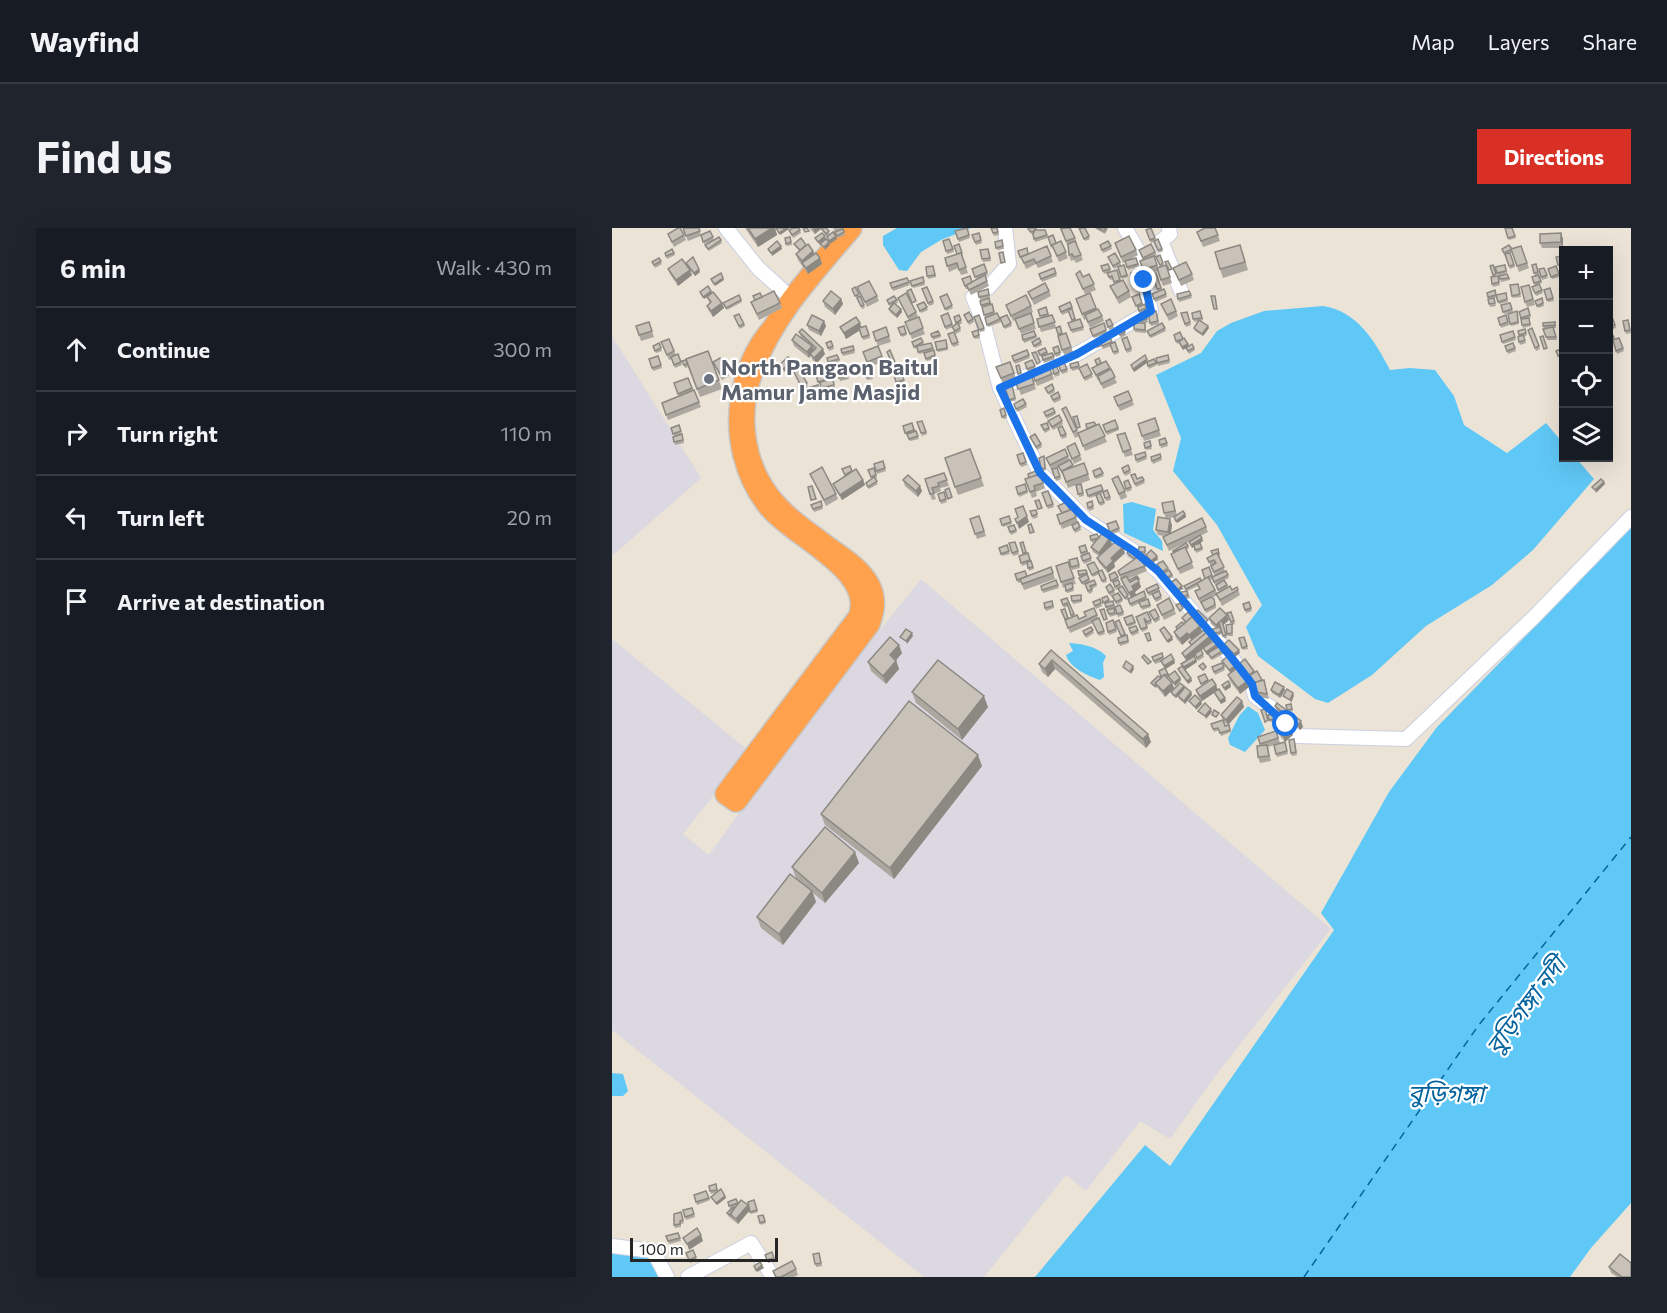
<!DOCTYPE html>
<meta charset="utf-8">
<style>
body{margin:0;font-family:Commissioner,"Noto Sans Bengali",sans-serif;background:#20242c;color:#f1f3f6}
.controls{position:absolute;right:18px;top:18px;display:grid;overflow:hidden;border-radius:0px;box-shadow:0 6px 24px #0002}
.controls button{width:54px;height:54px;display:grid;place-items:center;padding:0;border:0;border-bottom:2px solid #363941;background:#171b24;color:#f1f3f6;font:30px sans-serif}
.scale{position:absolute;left:18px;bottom:15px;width:148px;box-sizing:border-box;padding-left:6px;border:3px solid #262626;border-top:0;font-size:16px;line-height:21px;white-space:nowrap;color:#262626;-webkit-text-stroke:4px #fff;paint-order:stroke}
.stop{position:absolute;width:18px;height:18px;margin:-14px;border:4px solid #1a73e8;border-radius:50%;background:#fff}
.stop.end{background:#1a73e8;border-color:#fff;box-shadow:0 2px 6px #0008}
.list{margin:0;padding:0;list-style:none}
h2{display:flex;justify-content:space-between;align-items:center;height:78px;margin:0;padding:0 24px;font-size:26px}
h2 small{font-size:20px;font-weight:400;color:#9ea1a6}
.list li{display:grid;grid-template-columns:39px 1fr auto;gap:18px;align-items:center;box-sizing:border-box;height:84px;padding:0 24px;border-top:2px solid #363941}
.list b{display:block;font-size:22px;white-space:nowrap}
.list em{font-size:20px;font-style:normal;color:#9ea1a6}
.icon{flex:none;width:33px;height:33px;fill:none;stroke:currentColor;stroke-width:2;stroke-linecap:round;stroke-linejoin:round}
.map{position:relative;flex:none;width:1019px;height:1049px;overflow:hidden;border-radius:0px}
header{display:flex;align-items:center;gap:36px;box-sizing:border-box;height:84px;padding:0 30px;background:#171b24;border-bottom:2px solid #363941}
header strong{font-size:28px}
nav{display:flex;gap:33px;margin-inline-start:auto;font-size:21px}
.intro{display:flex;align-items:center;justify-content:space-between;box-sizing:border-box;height:144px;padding:0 36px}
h1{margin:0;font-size:42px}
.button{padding:15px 27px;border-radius:0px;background:#d93025;color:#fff;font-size:21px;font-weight:700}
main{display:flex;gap:36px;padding:0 36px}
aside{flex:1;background:#171b24;border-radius:0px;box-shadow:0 6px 24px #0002}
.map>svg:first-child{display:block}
.industrial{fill:#dbd8e2}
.water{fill:#60c8f6}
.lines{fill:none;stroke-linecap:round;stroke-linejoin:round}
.ferry{stroke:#04629d;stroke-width:1.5;stroke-dasharray:8 6;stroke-linecap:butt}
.minor-casing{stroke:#cbcfe1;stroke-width:16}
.highway-casing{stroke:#c7c7c7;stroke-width:24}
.minor{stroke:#fff;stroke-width:14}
.highway{stroke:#ffa14d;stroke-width:21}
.wall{fill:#aca79f;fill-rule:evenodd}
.shaded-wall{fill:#8c8882}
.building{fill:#c8c2b9;stroke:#8c8882;stroke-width:1.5}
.route{stroke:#1a73e8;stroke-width:8}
.worship-dot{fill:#6b7280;stroke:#fff;stroke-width:2}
.labels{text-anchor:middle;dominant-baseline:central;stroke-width:4.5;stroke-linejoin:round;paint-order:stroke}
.worship-label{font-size:22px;font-weight:bold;fill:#5b616d;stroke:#fff;text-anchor:start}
.water-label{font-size:24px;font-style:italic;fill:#04629d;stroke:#fff}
</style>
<header>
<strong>Wayfind</strong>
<nav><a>Map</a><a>Layers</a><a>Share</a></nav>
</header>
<div class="intro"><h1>Find us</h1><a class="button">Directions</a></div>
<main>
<aside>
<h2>6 min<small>Walk · 430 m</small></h2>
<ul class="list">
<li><svg class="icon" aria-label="ahead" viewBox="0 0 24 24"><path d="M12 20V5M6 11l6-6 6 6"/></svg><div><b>Continue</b></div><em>300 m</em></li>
<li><svg class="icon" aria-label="right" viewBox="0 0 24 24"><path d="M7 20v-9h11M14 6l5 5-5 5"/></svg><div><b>Turn right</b></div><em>110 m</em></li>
<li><svg class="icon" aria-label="left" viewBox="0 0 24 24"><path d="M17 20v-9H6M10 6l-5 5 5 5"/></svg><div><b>Turn left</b></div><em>20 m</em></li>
<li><svg class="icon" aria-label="arrive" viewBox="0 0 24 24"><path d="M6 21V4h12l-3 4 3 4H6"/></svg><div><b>Arrive at destination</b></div></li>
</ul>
</aside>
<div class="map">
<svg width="1019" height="1049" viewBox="0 0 1019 1049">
<rect width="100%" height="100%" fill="#ebe3d6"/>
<g class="industrial">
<path d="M 0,108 L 89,250 L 0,328 Z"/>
<path d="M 309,351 L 719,701 L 604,847 L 558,911 L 528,893 L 474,963 L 454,947 L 372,1049 L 312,1049 L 0,802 L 0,411 L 137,523 L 71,606 L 97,627 L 179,513 Z"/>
</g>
<g class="water">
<path d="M 285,0 L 359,0 L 329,12 L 309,24 L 295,43 L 287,42 L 271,17 L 271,8 Z"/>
<path d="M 711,78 C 745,83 763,113 778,142 L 798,140 L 823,142 L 842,168 L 852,197 L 895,225 L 934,195 L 951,215 L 951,230 L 964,230 L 982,251 L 921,322 L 880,357 L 814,398 L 760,447 L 716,475 L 703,471 L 646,428 L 634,399 L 650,377 L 605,297 L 561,243 L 569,210 L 544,147 L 589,125 L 605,103 L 619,95 L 652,83 Z"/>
<path d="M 520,274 L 544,281 L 541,302 L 550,313 L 551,323 L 512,305 L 511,276 Z"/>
<path d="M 1019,300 L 1019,975 L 979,1020 L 958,1049 L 423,1049 L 533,917 L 558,938 L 722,702 L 709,685 L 777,564 L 825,499 Z"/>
<path d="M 457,415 C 471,416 484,418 494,428 L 491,435 L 492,449 L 488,452 C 476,448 458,440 454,427 L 461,423 Z"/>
<path d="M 636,478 L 646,485 L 653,502 L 633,524 L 618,517 L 616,510 L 627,488 Z"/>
<path d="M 0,845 L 11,846 L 16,863 L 11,868 L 0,868 Z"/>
<path d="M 0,1024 L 39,1027 L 46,1049 L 0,1049 Z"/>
</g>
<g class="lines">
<path class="ferry" d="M 692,1049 L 866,798 L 1019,609"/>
<g class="minor-casing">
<g id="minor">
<path d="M 114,0 L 146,40 L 179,70"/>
<path d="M 393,0 L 397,36 L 377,59 L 361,69 L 371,93 L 388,160 L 428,245 L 474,292 L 523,324 L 546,343 L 619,429 L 640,456 L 643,468 L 658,479 L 685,508 L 794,511 L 921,390 L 1019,289"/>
<path d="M 557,0 L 558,6 L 549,13 L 569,63"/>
<path d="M 388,160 L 465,126 L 539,83 L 527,24 L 513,0"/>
<path d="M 0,1018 L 41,1023 L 55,1049"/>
<path d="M 76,1049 L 139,1015 L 161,1049"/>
</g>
</g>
<g class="highway-casing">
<path id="highway" d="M 162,99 C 143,120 133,145 129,173 C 124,209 133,247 155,276 C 180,309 265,342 247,389 L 114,566 L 124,573 L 257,396 C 262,382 264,371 257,357 C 248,340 229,329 214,318 C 199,306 181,295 168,281 C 131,244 123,189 141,141 C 162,86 202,44 239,0"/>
</g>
<use href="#minor" class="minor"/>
<use href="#highway" class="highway"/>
</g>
<g class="wall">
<path d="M 71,0 L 87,0 L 89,7 L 98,3 L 102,12 L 109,12 L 110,15 L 97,23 L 93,17 L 98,14 L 92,16 L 89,8 L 76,13 Z"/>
<path d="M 133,0 L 163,0 L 165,7 L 146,19 Z"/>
<path d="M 187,0 L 189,5 L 181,10 L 177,2 Z"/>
<path d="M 197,0 L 214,0 L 218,6 L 215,9 L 209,1 L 203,6 Z"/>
<path d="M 221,0 L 231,0 L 230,1 L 231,1 L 233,7 L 226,10 L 223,4 L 224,4 Z"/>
<path d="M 355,0 L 358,10 L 347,14 L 343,3 Z"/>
<path d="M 379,0 L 385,0 L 387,7 L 382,8 Z"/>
<path d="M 448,0 L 463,10 L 465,15 L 464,15 L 471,32 L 464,35 L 462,32 L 459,33 L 457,27 L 456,19 Z"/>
<path d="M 467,0 L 473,0 L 478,11 L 473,13 Z"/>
<path d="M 483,0 L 495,0 L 496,1 L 493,6 L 484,1 Z"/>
<path d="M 539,0 L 544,12 L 546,11 L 551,23 L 547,25 L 542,14 L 539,15 L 534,2 Z"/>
<path d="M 603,0 L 608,13 L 591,19 L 585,4 Z"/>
<path d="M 893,0 L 900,0 L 904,10 L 897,12 Z"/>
<path d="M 416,1 L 424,2 L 433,2 L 436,10 L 423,14 L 421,7 L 417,4 Z"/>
<path d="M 367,5 L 370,15 L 364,17 L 360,7 Z"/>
<path d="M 949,5 L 951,11 L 951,20 L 930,20 L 928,15 Z"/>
<path d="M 56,6 L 72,7 L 74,12 L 62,19 Z"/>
<path d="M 436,9 L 444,15 L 449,13 L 456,30 L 447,34 L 441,20 L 440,21 Z"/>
<path d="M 173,10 L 179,12 L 180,17 L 175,18 Z"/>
<path d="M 337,11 L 342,24 L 335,26 L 331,13 Z"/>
<path d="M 390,12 L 392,21 L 385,22 L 383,14 Z"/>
<path d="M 496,13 L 500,21 L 491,25 L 488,17 Z"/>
<path d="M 503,15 L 524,22 L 526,27 L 515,33 L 524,30 L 527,38 L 516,42 L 513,34 L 511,35 Z"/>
<path d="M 182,16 L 194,17 L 201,23 L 210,36 L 196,46 L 186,32 L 184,26 L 187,23 Z"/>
<path d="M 347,16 L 351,28 L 350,28 L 356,45 L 349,47 L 346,40 L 337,44 L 333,30 L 345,26 Z"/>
<path d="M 435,18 L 441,34 L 426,40 L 424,36 L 414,41 L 410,31 L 409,31 L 406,23 L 417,26 Z"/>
<path d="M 909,18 L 917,40 L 907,44 L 900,24 L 898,26 L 903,39 L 898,41 L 890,21 L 899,21 Z"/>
<path d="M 60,21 L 63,27 L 55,31 L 53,25 Z"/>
<path d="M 527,22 L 543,24 L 545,28 L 548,27 L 552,37 L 554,37 L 560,55 L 551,58 L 546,43 L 533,47 L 528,33 L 531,32 ZM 545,29 L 548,39 L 546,39 L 542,30 Z"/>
<path d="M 377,24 L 379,33 L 371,34 L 370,31 Z"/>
<path d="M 631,25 L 636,42 L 611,50 L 608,41 Z"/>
<path d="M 949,28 L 951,38 L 947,39 L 946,37 Z"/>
<path d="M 496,29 L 508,34 L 509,37 L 502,41 Z"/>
<path d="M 47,30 L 50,36 L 43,40 L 41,36 Z"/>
<path d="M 372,36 L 376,47 L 373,48 L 377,58 L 359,67 L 356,61 L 354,61 L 350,51 L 360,54 L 368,50 L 364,51 L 360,41 Z"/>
<path d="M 496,36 L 499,43 L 492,46 L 489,38 Z"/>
<path d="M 924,36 L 930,55 L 923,58 L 920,49 L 923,48 L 920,37 Z"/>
<path d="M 75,37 L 88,44 L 83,48 L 78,42 L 80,47 L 66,58 L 58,46 L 56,41 Z"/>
<path d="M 512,37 L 516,49 L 510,51 L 506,39 Z"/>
<path d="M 881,37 L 884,48 L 886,48 L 888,57 L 881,59 L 880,56 L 881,49 L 878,38 Z"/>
<path d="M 944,38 L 948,49 L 940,51 L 936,41 Z"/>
<path d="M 883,39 L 894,40 L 895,45 L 886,48 Z"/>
<path d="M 442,40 L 445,48 L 430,54 L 427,46 Z"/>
<path d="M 561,40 L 580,46 L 582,52 L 569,58 Z"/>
<path d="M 932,40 L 936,50 L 930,52 L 927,41 Z"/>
<path d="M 322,41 L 324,49 L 316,51 L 315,48 Z"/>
<path d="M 505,42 L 509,53 L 517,63 L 519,69 L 507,76 L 498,58 L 503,56 L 501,51 L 498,52 L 495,45 Z"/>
<path d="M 527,42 L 530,49 L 521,52 L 519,45 Z"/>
<path d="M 544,45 L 550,62 L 552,61 L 555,69 L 543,74 L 540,66 L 546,64 L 540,46 Z"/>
<path d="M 477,46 L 484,62 L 473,66 L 466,51 Z"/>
<path d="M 895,46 L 898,52 L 889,54 L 887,48 Z"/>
<path d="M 311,49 L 313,57 L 301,60 L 298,53 Z"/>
<path d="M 295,50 L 298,57 L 281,63 L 278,55 Z"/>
<path d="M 906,56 L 909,69 L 901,70 L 900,68 Z"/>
<path d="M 927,56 L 931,65 L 924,68 L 920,59 Z"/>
<path d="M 243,59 L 253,80 L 250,81 L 240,61 Z"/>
<path d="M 245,59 L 265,68 L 267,73 L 255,79 Z"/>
<path d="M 315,59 L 322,76 L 317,78 L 310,61 Z"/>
<path d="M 938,60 L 942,73 L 936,74 L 932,62 Z"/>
<path d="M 376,61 L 378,69 L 368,72 L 366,64 Z"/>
<path d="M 883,62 L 884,67 L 894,65 L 896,74 L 887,76 L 885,69 L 882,70 L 884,78 L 878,79 L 875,65 Z"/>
<path d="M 919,62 L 923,77 L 915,79 L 913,74 Z"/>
<path d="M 437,63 L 439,68 L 422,77 L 416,64 Z"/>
<path d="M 577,63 L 580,70 L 567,74 L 565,66 Z"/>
<path d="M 88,64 L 100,65 L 112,80 L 101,89 L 97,83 L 95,78 L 98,75 L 95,69 L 96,68 L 92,71 Z"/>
<path d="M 478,65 L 484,82 L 490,88 L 492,93 L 478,100 L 474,91 L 472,92 L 464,71 Z"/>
<path d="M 335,66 L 341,80 L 334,83 L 328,69 Z"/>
<path d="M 527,66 L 531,77 L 533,76 L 535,83 L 528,86 L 520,69 Z"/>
<path d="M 127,67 L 130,74 L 115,82 L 111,75 Z"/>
<path d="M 282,68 L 286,75 L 283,76 L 289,81 L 290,84 L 285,90 L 278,84 L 277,81 L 280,78 L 278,79 L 275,72 Z"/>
<path d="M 150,69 L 168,75 L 170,80 L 147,92 L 139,74 Z"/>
<path d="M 286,70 L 304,84 L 313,106 L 300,111 L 293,94 L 297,93 Z"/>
<path d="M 377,70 L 383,86 L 385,85 L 389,94 L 376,99 L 373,90 L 368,73 Z"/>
<path d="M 930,70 L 932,78 L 926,80 L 923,73 Z"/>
<path d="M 229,71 L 231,76 L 223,87 L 213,79 L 211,73 Z"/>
<path d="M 312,74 L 316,82 L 309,85 L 305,77 Z"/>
<path d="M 458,74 L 461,81 L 460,82 L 464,92 L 468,91 L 472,102 L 460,105 L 456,95 L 460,94 L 457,84 L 450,87 L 447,79 Z"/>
<path d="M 549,76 L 564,83 L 566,88 L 557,93 Z"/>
<path d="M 394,77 L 419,78 L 421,84 L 415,87 L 419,85 L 424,101 L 409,106 L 404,92 L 401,93 Z"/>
<path d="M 899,78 L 901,84 L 892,86 L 891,84 Z"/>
<path d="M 434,79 L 437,88 L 440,87 L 444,99 L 448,98 L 450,106 L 454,105 L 461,124 L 452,127 L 444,100 L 429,104 L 425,91 L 429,90 L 426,82 Z"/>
<path d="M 916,80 L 919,89 L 917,90 L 919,98 L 911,100 L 907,84 Z"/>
<path d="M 575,84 L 579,97 L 574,99 L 569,85 Z"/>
<path d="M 580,85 L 589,86 L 591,92 L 589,93 L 596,98 L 597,100 L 591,108 L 583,103 L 582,100 L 586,93 L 582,94 Z"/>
<path d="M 127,86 L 133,98 L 128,101 L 122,88 Z"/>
<path d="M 545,86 L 547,96 L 539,98 L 538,95 Z"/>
<path d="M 896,86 L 906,86 L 907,96 L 899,98 Z"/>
<path d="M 347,87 L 350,95 L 347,97 L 349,103 L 344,106 L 340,99 L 334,102 L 329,88 L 340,96 L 341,98 L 344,96 L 342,89 Z"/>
<path d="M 352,87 L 361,91 L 362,94 L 357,97 Z"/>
<path d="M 367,87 L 373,103 L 368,104 L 362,89 Z"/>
<path d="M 395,87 L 400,98 L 393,101 L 388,90 Z"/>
<path d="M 534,87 L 536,94 L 532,95 L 534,98 L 534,105 L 523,104 L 522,101 L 529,95 L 527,88 Z"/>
<path d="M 894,87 L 897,97 L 889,100 L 886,90 Z"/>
<path d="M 1000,89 L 1004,100 L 998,102 L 996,96 Z"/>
<path d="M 498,91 L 502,100 L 497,102 L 494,93 Z"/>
<path d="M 1011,93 L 1017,95 L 1019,105 L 1014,106 Z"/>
<path d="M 37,94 L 42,109 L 29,113 L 24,98 Z"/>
<path d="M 492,95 L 495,105 L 482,110 L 478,101 Z"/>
<path d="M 550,95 L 554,103 L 539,110 L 535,103 Z"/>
<path d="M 195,97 L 214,98 L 209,108 L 197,102 Z"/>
<path d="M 944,97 L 944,100 L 941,100 L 945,112 L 935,112 L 931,98 Z"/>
<path d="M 254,98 L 258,110 L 251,112 L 248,102 L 234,111 L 228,99 L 250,99 Z"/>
<path d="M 292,98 L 295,107 L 290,109 L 286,100 Z"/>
<path d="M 274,99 L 279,114 L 266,118 L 272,133 L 258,139 L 261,151 L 255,152 L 254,149 L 257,139 L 251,124 L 266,118 L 261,104 Z"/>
<path d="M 511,100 L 514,107 L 509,110 L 507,105 Z"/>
<path d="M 920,100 L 928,121 L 924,123 L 916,102 Z"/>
<path d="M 913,101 L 915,107 L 912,109 L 914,115 L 908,117 L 906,109 L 907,108 L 906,103 Z"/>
<path d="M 366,102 L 368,110 L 363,111 L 360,104 Z"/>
<path d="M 326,103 L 329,109 L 321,112 L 319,106 Z"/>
<path d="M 422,103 L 425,110 L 412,115 L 410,107 Z"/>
<path d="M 901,103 L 904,112 L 891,116 L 888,107 Z"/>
<path d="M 187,104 L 213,126 L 204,136 L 200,131 L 199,127 L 197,130 L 182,118 L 180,112 L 189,109 Z"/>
<path d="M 342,104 L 347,117 L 341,119 L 336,106 Z"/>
<path d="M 996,104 L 1002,109 L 1003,112 L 1007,110 L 1012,123 L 1005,126 L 1001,113 L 996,117 Z"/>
<path d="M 562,107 L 571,111 L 576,118 L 582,120 L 583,122 L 577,126 L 574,120 L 571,122 L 567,115 L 565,116 Z"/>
<path d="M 515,109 L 520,123 L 515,125 L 510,111 Z"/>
<path d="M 309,110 L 312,116 L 319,115 L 324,130 L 315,133 L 312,125 L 307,126 L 305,120 L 303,121 L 300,114 Z"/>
<path d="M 427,110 L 430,117 L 423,120 L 421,117 Z"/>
<path d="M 219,113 L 222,121 L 217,123 L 214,115 Z"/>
<path d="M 488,113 L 500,115 L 503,114 L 507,125 L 502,127 L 499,118 L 491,121 Z"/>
<path d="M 49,114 L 62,123 L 64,127 L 66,126 L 70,137 L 63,140 L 60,131 L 57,132 Z"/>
<path d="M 335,114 L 336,122 L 326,124 L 325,122 Z"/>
<path d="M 47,115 L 50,123 L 44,125 L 41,118 Z"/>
<path d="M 901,115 L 904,123 L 896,126 L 893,118 Z"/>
<path d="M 241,118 L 243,125 L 231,128 L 229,121 Z"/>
<path d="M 446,118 L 449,127 L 444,129 L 441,120 Z"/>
<path d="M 433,120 L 436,126 L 440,125 L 443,131 L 432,135 L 430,129 L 429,129 L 426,123 Z"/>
<path d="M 951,120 L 951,129 L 947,130 L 944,123 Z"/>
<path d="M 415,122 L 418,130 L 403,136 L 400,128 Z"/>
<path d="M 96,123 L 110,161 L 88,169 L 76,139 L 73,140 L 70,133 Z"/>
<path d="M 225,127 L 228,133 L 218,137 L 222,148 L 218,150 L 217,146 L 215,147 L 217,152 L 221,151 L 223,160 L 210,163 L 208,156 L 207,156 L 203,144 L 211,147 L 212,146 L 210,139 L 217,137 L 215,130 Z"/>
<path d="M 556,127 L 558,135 L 546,138 L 544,130 Z"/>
<path d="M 46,128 L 50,140 L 41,143 L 37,131 Z"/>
<path d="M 535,131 L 536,134 L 542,131 L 545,137 L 537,141 L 535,135 L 522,144 L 519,137 Z"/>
<path d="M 420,132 L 424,141 L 416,144 L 413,135 Z"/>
<path d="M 451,132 L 456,144 L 450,146 L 445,134 Z"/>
<path d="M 494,133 L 505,155 L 491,161 L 487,152 L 486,153 L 480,140 Z"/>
<path d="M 101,134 L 115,143 L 117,148 L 110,152 Z"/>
<path d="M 398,134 L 404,150 L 391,156 L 384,139 Z"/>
<path d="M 466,134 L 467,140 L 475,136 L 481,149 L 473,153 L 467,141 L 460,143 L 458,136 Z"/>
<path d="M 286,137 L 293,155 L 285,157 L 279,139 Z"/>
<path d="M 436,137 L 442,151 L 425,158 L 420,144 Z"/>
<path d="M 444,137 L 448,147 L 443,149 L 440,138 Z"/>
<path d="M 187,141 L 196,158 L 190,161 L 182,144 Z"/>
<path d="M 235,144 L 237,151 L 228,153 L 226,146 Z"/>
<path d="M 419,146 L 424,161 L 409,167 L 403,151 Z"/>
<path d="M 76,150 L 89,179 L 56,192 L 50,175 L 67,168 L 62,155 Z"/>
<path d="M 440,156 L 443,164 L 437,167 L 433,160 Z"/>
<path d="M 206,157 L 209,166 L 198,169 L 195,160 Z"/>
<path d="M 400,157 L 404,172 L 398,174 L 393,159 Z"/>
<path d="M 516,163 L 522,177 L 508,183 L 502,169 Z"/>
<path d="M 446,164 L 449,172 L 442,175 L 439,168 Z"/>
<path d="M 411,171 L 415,179 L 405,184 L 403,179 Z"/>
<path d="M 392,180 L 395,190 L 391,191 L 388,182 Z"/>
<path d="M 441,180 L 444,186 L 435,191 L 432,184 Z"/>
<path d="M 450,181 L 465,202 L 466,205 L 487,196 L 495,214 L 473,223 L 467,208 L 463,210 Z"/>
<path d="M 447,187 L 451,196 L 441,202 L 436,193 Z"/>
<path d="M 543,190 L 549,208 L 532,213 L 526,196 Z"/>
<path d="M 503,192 L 507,202 L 495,207 L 491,197 Z"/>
<path d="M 310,193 L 315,206 L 310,208 L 305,194 Z"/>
<path d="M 300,195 L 307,211 L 298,213 L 295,207 L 294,207 L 291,198 Z"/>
<path d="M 435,195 L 438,202 L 433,205 L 429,197 Z"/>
<path d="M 67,197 L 70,206 L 65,207 L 70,206 L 72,215 L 63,217 L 62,208 L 59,200 Z"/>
<path d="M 450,198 L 455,209 L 450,211 L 446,200 Z"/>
<path d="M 513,205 L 521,227 L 513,229 L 505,207 Z"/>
<path d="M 418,209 L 429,216 L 430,219 L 425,222 Z"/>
<path d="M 553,210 L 556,218 L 549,220 L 547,212 Z"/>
<path d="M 538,213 L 540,221 L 534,222 L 532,215 Z"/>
<path d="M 463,215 L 470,232 L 462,236 L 455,219 Z"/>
<path d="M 358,221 L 372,258 L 346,267 L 343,259 Z"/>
<path d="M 453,221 L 461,239 L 472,235 L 478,252 L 456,260 L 451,247 L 447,239 L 445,240 L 449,251 L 444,253 L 434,230 Z"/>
<path d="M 533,224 L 535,231 L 525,235 L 523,227 Z"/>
<path d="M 411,225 L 415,237 L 409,239 L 405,227 Z"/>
<path d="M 548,226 L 550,232 L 541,236 L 539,229 Z"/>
<path d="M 432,228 L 434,242 L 430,244 L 429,241 Z"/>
<path d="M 271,233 L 274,243 L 265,246 L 262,236 Z"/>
<path d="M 516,237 L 519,245 L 513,248 L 510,240 Z"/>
<path d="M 262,240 L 265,250 L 263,251 L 266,256 L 257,261 L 254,255 L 260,251 L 256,242 Z"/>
<path d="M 488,240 L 492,248 L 484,251 L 481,243 Z"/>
<path d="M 240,243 L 251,252 L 253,257 L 230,272 L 223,261 L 221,256 Z"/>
<path d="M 332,245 L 337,258 L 328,260 L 329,263 L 322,266 L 324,271 L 320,272 L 313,251 Z"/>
<path d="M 198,246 L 224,266 L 226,271 L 214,278 Z"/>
<path d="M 428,246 L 433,260 L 424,264 L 425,268 L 420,270 L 413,251 Z"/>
<path d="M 519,247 L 525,251 L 530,249 L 533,255 L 524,259 Z"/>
<path d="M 500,251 L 513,263 L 515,269 L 509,272 Z"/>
<path d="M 291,252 L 310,263 L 306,269 L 293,258 Z"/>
<path d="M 516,252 L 520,262 L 515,264 L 512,254 Z"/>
<path d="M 413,256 L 416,265 L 407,269 L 404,259 Z"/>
<path d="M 469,256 L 472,268 L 467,269 L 464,257 Z"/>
<path d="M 474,262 L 491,262 L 492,264 L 495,262 L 499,272 L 494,273 L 491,265 L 489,266 L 493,276 L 488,278 L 484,268 L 477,270 Z"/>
<path d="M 436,263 L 442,279 L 436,281 L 430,265 Z"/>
<path d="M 332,264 L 335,274 L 329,276 L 326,266 Z"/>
<path d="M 209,273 L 211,281 L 202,284 L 199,277 Z"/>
<path d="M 480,273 L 482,281 L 477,283 L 475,275 Z"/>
<path d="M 561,273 L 565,287 L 573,286 L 574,289 L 565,295 L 562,289 L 555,291 L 560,297 L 559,305 L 594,299 L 596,304 L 588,308 L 591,313 L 586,316 L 588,315 L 591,322 L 584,325 L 582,318 L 580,320 L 577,314 L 578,313 L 574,315 L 577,320 L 574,322 L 582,340 L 568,346 L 559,326 L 573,315 L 557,323 L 553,314 L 551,309 L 552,308 L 546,307 L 544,302 L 554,291 L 552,285 Z"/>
<path d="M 461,281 L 469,302 L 463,305 L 460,297 L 450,301 L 445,287 Z"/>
<path d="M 424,282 L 426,289 L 421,291 L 418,283 Z"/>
<path d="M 367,288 L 374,308 L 365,311 L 358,291 Z"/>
<path d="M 397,288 L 400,296 L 391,299 L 388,291 Z"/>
<path d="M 504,293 L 508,303 L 499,307 L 495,296 Z"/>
<path d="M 402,297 L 405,304 L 399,307 L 396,299 Z"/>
<path d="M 478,308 L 498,310 L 500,316 L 498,318 L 511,319 L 513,325 L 502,335 L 503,339 L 496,345 L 487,335 L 485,330 L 487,328 L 481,324 L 479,319 L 483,314 L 480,315 Z"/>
<path d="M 403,314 L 407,326 L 401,328 L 397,315 Z"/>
<path d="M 411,314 L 415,326 L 416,325 L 422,341 L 417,343 L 415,336 L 410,338 L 407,328 L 412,327 L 408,315 Z"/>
<path d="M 395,317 L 398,326 L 390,328 L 387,320 Z"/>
<path d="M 473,317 L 480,333 L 472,336 L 467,319 Z"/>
<path d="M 533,319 L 534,327 L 546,331 L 540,336 L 535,330 L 534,327 L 527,327 L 526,324 Z"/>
<path d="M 606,321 L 608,329 L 607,329 L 613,343 L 614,343 L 617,350 L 612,352 L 616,359 L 620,362 L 626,362 L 628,367 L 610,378 L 605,367 L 600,370 L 603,374 L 604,380 L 594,385 L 590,376 L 589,376 L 585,369 L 583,363 L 587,361 L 586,358 L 575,363 L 578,370 L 571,372 L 569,364 L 574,363 L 572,358 L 589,353 L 593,351 L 597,339 L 601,349 L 603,348 L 595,330 L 601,327 ZM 600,351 L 603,357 L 611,353 L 604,357 L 607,364 L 605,365 L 598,352 Z"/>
<path d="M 515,325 L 525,330 L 533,338 L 535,343 L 515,351 L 518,354 L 525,348 L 529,359 L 523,364 L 524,367 L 532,363 L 535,372 L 536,371 L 539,379 L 530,382 L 528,375 L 519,379 L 516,371 L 514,372 L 507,364 L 506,361 L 509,359 L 504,362 L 501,355 L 500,355 L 497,347 L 506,349 L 509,359 L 516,367 L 517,370 L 516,371 L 519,369 L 511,357 L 506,343 L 522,332 L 516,328 Z"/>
<path d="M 465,330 L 468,340 L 460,342 L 457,332 Z"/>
<path d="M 456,334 L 464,356 L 460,357 L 462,363 L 455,365 L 453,359 L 451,360 L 444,338 Z"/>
<path d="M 545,336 L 557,342 L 561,349 L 555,353 Z"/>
<path d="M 475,337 L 487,344 L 490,342 L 495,354 L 491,355 L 487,346 L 481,349 Z"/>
<path d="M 439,339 L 443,351 L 412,362 L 409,354 L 406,355 L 403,346 L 415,348 Z"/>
<path d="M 474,342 L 478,353 L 482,352 L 485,358 L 480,361 L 481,364 L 477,366 L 473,356 L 471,357 L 468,353 L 466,343 Z"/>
<path d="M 444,352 L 447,360 L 431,365 L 429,358 Z"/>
<path d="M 545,356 L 548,363 L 537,368 L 534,361 Z"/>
<path d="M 494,359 L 502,362 L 503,365 L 498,368 Z"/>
<path d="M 547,363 L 550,371 L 544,374 L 541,369 Z"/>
<path d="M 495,368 L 498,374 L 501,373 L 503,379 L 511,384 L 512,387 L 506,389 L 503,380 L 502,380 L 504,387 L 498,389 L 490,370 Z"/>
<path d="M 500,368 L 510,371 L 511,373 L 505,377 Z"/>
<path d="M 455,370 L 462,388 L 467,391 L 474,388 L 482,380 L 493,406 L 487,408 L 481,395 L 458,405 L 449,382 L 457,391 L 459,389 L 456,378 L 452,380 L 449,372 Z"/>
<path d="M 470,370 L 470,374 L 461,376 L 460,373 Z"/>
<path d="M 488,371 L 490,378 L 484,381 L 481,374 Z"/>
<path d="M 440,373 L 442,380 L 434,383 L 433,380 Z"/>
<path d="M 637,374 L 640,383 L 634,385 L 631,376 Z"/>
<path d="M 545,377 L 562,381 L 564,386 L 552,392 Z"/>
<path d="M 535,384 L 540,395 L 536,397 L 533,393 L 536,401 L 530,404 L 524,389 Z"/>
<path d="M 619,384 L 623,396 L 620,397 L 621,408 L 616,408 L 615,406 L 620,396 L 615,385 Z"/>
<path d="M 538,386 L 547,389 L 548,392 L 543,395 Z"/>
<path d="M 520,387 L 524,396 L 516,399 L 512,390 Z"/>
<path d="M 570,390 L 588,398 L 590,403 L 600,413 L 594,418 L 605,416 L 606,419 L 612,422 L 613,425 L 600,432 L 596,426 L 595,427 L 591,421 L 589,422 L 592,429 L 586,433 L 583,427 L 582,428 L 585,434 L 573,442 L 580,453 L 576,456 L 567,444 L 566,441 L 572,440 L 569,436 L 574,433 L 570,425 L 579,418 L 577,414 L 579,412 L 578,410 L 570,417 L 564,410 L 562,404 L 565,402 L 564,399 L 573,395 Z"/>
<path d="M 597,390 L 617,392 L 611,397 L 615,410 L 612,410 L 609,399 L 608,400 L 610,406 L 603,408 L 601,401 L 604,400 L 599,396 Z"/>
<path d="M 501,392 L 505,404 L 497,407 L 494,395 Z"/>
<path d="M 507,392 L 514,408 L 515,407 L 517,415 L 508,418 L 506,410 L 509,409 L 503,394 Z"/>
<path d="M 524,398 L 527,405 L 520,408 L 517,400 Z"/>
<path d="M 479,399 L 482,405 L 474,410 L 472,406 Z"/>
<path d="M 632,409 L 636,421 L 631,422 L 627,410 Z"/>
<path d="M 439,422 L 539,514 L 534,520 L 443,441 L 436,449 L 430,444 L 427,436 Z"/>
<path d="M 290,425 L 284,432 L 287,441 L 274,456 L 259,443 L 256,434 Z"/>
<path d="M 550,425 L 552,431 L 562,432 L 563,435 L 554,441 L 557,447 L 568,450 L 569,452 L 563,458 L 557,449 L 555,450 L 560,455 L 562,460 L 553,469 L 545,459 L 544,460 L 540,457 L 539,455 L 549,450 L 553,440 L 549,434 L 543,436 L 540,429 Z"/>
<path d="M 610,435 L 613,442 L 603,447 L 600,439 Z"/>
<path d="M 628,435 L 642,443 L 650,452 L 652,452 L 657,471 L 647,469 L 639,449 L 638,449 L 629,438 Z"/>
<path d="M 593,446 L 597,454 L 606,462 L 614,473 L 609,476 L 602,465 L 590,473 L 586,468 L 584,462 L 590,458 L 586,449 Z"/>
<path d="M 616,447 L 635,453 L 637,459 L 628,466 L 618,453 Z"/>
<path d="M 572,460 L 579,464 L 580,467 L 573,476 L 567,471 L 566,468 L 568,466 L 564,470 L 560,467 L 559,464 Z"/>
<path d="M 659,462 L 673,462 L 668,470 L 660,465 Z"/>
<path d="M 300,464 L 376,479 L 350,512 L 304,475 Z"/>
<path d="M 630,473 L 632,479 L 616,497 L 611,493 L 609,487 Z"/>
<path d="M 679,476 L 681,483 L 677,484 L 691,499 L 688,502 L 665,484 L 663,478 L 675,483 Z"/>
<path d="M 664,486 L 666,493 L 658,494 L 657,492 Z"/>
<path d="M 599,496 L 613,498 L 617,497 L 619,504 L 609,508 L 607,502 L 602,504 Z"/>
<path d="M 663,498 L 681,507 L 673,514 L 665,504 Z"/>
<path d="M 664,503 L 668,515 L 673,514 L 676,526 L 665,529 L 662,517 L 656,519 L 659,533 L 648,535 L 646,529 L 649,518 L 646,509 Z"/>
<path d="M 683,514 L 685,527 L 680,528 L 679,525 Z"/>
<path d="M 370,538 L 282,651 L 213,597 L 209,586 Z"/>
<path d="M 247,635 L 213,675 L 201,665 L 204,674 L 171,717 L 149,700 L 145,689 L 184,650 L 180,639 Z"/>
<path d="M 104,956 L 106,964 L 114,970 L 105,977 L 99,969 L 104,965 L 99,966 L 98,963 Z"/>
<path d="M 94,963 L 98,972 L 85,977 L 82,967 Z"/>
<path d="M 124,971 L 126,976 L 136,977 L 138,982 L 126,996 L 116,988 L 115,985 L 119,980 L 118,981 L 116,974 Z"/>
<path d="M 142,972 L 146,984 L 139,986 L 136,974 Z"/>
<path d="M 80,980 L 83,989 L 74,992 L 71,982 Z"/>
<path d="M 69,984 L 72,995 L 69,996 L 69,999 L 63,1000 L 62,997 Z"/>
<path d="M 151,987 L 154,995 L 149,997 L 146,988 Z"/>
<path d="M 54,1008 L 67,1008 L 69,1013 L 57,1016 Z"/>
<path d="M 81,1022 L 85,1032 L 78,1035 L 74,1025 Z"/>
<path d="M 160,1024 L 163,1033 L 156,1035 L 153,1027 Z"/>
<path d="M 207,1025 L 210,1038 L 204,1039 L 201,1026 Z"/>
<path d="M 997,1039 L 1019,1049 L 1005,1049 L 999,1045 Z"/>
<path d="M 184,1041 L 186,1047 L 182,1049 L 163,1049 L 161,1043 Z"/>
</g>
<g class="shaded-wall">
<path d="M 160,0 L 163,0 L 165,7 L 146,19 L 143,11 Z"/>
<path d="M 174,0 L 177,0 L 177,1 L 168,7 L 167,5 Z"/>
<path d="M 201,0 L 210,0 L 203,6 Z"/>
<path d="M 949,5 L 951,11 L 951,20 L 949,14 Z"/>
<path d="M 213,8 L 214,11 L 207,16 L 206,14 Z"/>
<path d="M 224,8 L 225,11 L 218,16 L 217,13 Z"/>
<path d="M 217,14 L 218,17 L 213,22 L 212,19 Z"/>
<path d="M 169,18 L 170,21 L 160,28 L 159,25 Z"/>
<path d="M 201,23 L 203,29 L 191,36 L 190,33 Z"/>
<path d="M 208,30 L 210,36 L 196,46 L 194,40 Z"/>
<path d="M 87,41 L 88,44 L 83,48 L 82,45 Z"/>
<path d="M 78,42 L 80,47 L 66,58 L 64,52 Z"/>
<path d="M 111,50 L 112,52 L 103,58 L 102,56 Z"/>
<path d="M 99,63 L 100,65 L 92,71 L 91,69 Z"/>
<path d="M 229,71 L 231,76 L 223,87 L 221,81 Z"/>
<path d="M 110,75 L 112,80 L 101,89 L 99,83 Z"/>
<path d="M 289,81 L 290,84 L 285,90 L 284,87 Z"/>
<path d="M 212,93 L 214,98 L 209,108 L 207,103 Z"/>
<path d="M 248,95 L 250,101 L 234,111 L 232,105 Z"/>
<path d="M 596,98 L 597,100 L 591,108 L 590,106 Z"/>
<path d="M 1002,109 L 1003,112 L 996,117 L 996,113 Z"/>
<path d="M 576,116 L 577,118 L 571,122 L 570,119 Z"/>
<path d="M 200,118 L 202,123 L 197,130 L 195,124 Z"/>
<path d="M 211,121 L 213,126 L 204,136 L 202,130 Z"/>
<path d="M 535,131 L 536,134 L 522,144 L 521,141 Z"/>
<path d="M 180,133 L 181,135 L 172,144 L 171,141 Z"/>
<path d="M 251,252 L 253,257 L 230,272 L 228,267 Z"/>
<path d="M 992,254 L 993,256 L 984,265 L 983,262 Z"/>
<path d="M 308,258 L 310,263 L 306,269 L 304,263 Z"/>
<path d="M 573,286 L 574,289 L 565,295 L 564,293 Z"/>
<path d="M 415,288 L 417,294 L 407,301 L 405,295 Z"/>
<path d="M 558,291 L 560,297 L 558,310 L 556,304 Z"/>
<path d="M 498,310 L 500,316 L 489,330 L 487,325 Z"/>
<path d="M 590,310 L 591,313 L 580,320 L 579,317 Z"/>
<path d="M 511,319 L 513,325 L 502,335 L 503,339 L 496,345 L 494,340 L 499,330 Z"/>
<path d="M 545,328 L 546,331 L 540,336 L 539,333 Z"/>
<path d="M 527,354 L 529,359 L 523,364 L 524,367 L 519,370 L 517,365 L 520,358 Z"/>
<path d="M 570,358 L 571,361 L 566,364 L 565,362 Z"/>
<path d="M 615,387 L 617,392 L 606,402 L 604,397 Z"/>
<path d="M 588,398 L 590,403 L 579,412 L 577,407 Z"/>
<path d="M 300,405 L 301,408 L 295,416 L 294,413 Z"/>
<path d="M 575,405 L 578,410 L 570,417 L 568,411 Z"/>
<path d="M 598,408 L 600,413 L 575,434 L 573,429 Z"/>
<path d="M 560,409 L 561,412 L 556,415 L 555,413 Z"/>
<path d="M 605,416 L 606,419 L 595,427 L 594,424 Z"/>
<path d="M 287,417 L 290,425 L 281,436 L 278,427 Z"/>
<path d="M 627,422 L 628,425 L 623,429 L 622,426 Z"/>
<path d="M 440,432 L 443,441 L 436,449 L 433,441 Z"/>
<path d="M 562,432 L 563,435 L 553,441 L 552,438 Z"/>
<path d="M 584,432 L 585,434 L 573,442 L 572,439 Z"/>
<path d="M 284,433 L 287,441 L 274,456 L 271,448 Z"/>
<path d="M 521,438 L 522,441 L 519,446 L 518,444 Z"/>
<path d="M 623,438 L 624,441 L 618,445 L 617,442 Z"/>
<path d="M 568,450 L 569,452 L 563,458 L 562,455 Z"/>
<path d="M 579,450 L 580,453 L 576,456 L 575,453 Z"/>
<path d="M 635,453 L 637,459 L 628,466 L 626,460 Z"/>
<path d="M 560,455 L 562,460 L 553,469 L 551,463 Z"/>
<path d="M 618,456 L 619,459 L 613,463 L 612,460 Z"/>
<path d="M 604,457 L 606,462 L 590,473 L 588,468 Z"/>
<path d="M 572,458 L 573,461 L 564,470 L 563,468 Z"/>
<path d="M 672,459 L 673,462 L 668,470 L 667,467 Z"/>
<path d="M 579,464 L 580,467 L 573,476 L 572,473 Z"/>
<path d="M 681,465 L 682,468 L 679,475 L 678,472 Z"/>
<path d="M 372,468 L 376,479 L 350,512 L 346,501 Z"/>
<path d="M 613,470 L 614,473 L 609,476 L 608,473 Z"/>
<path d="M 589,473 L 590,476 L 584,482 L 583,479 Z"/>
<path d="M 630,473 L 632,479 L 616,497 L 614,492 Z"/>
<path d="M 599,481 L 600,484 L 594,491 L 593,488 Z"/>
<path d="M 689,493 L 691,499 L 688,502 L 686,497 Z"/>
<path d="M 679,502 L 681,507 L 673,514 L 671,508 Z"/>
<path d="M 536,506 L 539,514 L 534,520 L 531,511 Z"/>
<path d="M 366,527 L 370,538 L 282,651 L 278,640 Z"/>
<path d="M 243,624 L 247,635 L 213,675 L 210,665 Z"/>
<path d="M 200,663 L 204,674 L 171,717 L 167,706 Z"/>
<path d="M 113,968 L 114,970 L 105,977 L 104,975 Z"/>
<path d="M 136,977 L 138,982 L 126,996 L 124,991 Z"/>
<path d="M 89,1007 L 91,1013 L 77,1022 L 75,1016 Z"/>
<path d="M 150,1037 L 152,1040 L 145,1044 L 144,1042 Z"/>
</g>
<g class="building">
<path d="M 66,0 L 68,0 L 72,7 L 60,14 L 56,6 Z"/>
<path d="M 71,0 L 87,0 L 88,3 L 74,8 Z"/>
<path d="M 136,0 L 160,0 L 143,11 Z"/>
<path d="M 164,0 L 174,0 L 167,5 Z"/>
<path d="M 181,0 L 187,0 L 188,2 L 180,7 L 177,2 Z"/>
<path d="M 191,0 L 195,0 L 197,3 L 193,4 Z"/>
<path d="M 209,0 L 214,0 L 217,3 L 214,6 Z"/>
<path d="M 355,0 L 357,7 L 346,11 L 343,3 Z"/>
<path d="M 379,0 L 385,0 L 386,4 L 381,5 Z"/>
<path d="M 417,0 L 423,0 L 424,1 L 420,4 L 416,1 Z"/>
<path d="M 452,0 L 458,0 L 463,10 L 454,13 L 449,1 Z"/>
<path d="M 467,0 L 473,0 L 477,8 L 472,11 Z"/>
<path d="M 485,0 L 494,0 L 492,3 Z"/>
<path d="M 539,0 L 543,10 L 538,12 L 534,2 Z"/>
<path d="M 593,0 L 603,0 L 606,7 L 589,13 L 585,4 Z"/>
<path d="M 893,0 L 900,0 L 903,8 L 896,10 Z"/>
<path d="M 231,1 L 232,4 L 225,8 L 223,4 Z"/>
<path d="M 423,2 L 433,2 L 435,7 L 422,11 L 421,6 Z"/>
<path d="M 98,3 L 101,9 L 91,14 L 89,7 Z"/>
<path d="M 221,4 L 224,8 L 217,13 L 215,9 Z"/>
<path d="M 210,5 L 213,8 L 206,14 L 203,10 Z"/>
<path d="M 367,5 L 369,12 L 363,14 L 360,7 Z"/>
<path d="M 949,5 L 949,14 L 928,15 L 928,6 Z"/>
<path d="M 441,7 L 444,15 L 439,18 L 436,9 Z"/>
<path d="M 517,8 L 524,22 L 509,29 L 503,15 Z"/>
<path d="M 107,9 L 109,12 L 96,21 L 93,17 Z"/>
<path d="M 178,9 L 179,14 L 174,16 L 173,10 Z"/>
<path d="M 189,10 L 194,17 L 188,22 L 182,16 Z"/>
<path d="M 214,11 L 217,14 L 212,19 L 208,16 Z"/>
<path d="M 337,11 L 341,21 L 334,23 L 331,13 Z"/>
<path d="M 546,11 L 550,21 L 546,22 L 542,13 Z"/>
<path d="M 390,12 L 391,18 L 384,20 L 383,14 Z"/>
<path d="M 165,13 L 169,18 L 159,25 L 156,21 Z"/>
<path d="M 449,13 L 454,24 L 445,28 L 440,17 Z"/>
<path d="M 463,13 L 469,27 L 462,29 L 460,26 L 457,27 L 456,16 Z"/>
<path d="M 496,13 L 499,18 L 490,22 L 488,17 Z"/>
<path d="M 196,16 L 201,23 L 190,33 L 184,26 Z"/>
<path d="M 347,16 L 350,25 L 345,26 L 342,18 Z"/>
<path d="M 539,16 L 543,24 L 531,30 L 527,22 Z"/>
<path d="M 628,17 L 633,34 L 608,41 L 603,24 Z"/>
<path d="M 897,17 L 900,21 L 892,25 L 890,21 Z"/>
<path d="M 435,18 L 439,28 L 424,35 L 422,31 L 412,35 L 409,29 Z"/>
<path d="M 909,18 L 915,35 L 905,38 L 899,21 Z"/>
<path d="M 415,20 L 416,26 L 408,29 L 406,23 Z"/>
<path d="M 60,21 L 62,25 L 54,28 L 53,25 Z"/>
<path d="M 376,21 L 378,30 L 370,31 L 368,22 Z"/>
<path d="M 391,24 L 393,34 L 389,35 L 387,25 Z"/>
<path d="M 204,25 L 208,30 L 194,40 L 190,35 Z"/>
<path d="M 349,25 L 354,39 L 347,42 L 345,35 L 335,38 L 333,30 Z"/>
<path d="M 503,25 L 508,34 L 501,38 L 496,29 Z"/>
<path d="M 898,25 L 902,37 L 897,38 L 893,26 Z"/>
<path d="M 548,27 L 551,35 L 548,37 L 544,29 Z"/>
<path d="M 542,28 L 545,37 L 531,42 L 528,33 Z"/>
<path d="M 949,28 L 951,35 L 946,37 L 944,29 Z"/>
<path d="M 81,29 L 87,41 L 82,45 L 74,35 Z"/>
<path d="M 47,30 L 49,33 L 42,37 L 40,34 Z"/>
<path d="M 524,30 L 526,36 L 515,39 L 513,33 Z"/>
<path d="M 70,31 L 78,42 L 64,52 L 56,41 Z"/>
<path d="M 556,33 L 560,41 L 557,42 L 553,34 Z"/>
<path d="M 574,34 L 580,46 L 567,52 L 561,40 Z"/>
<path d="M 372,36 L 375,44 L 363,49 L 360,41 Z"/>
<path d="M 496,36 L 498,41 L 491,43 L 489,38 Z"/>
<path d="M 924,36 L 926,44 L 922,45 L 920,37 Z"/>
<path d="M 512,37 L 515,47 L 509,49 L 506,39 Z"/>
<path d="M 554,37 L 558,49 L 549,52 L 545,40 Z"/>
<path d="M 881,37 L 884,46 L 881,47 L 878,38 Z"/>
<path d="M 893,37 L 894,43 L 885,45 L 883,39 Z"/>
<path d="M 321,38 L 323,47 L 315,48 L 314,39 Z"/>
<path d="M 944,38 L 947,46 L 939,49 L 936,41 Z"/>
<path d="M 442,40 L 444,45 L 429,51 L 427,46 Z"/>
<path d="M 932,40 L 935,47 L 929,49 L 927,41 Z"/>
<path d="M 505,42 L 508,52 L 502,54 L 500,48 L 497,49 L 495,45 Z"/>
<path d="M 527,42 L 529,46 L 520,49 L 519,45 Z"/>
<path d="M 468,43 L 471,49 L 477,46 L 482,56 L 471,61 L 464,46 Z"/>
<path d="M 109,45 L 111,50 L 102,56 L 99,51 Z"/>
<path d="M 544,45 L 549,60 L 545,61 L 540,46 Z"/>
<path d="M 895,46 L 897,50 L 888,51 L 887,48 Z"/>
<path d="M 373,47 L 375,53 L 357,62 L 354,57 Z"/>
<path d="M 926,47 L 929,53 L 922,55 L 920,49 Z"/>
<path d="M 358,48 L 360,54 L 353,58 L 350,51 Z"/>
<path d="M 886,48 L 887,54 L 880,56 L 879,49 Z"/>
<path d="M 311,49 L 312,54 L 300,58 L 298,53 Z"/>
<path d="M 295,50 L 297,54 L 280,60 L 278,55 Z"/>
<path d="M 511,52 L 517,63 L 505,70 L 498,58 Z"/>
<path d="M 257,53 L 265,68 L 253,74 L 245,59 Z"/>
<path d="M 433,55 L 437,63 L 420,71 L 416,64 Z"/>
<path d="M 906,56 L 908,66 L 900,68 L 898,57 Z"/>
<path d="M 927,56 L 930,62 L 923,65 L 920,59 Z"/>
<path d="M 917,57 L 921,71 L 913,74 L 909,59 Z"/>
<path d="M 96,58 L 99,63 L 91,69 L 88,64 Z"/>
<path d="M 243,59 L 247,66 L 243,68 L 240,61 Z"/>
<path d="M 315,59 L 321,73 L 316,75 L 310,61 Z"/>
<path d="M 938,60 L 941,70 L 935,72 L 932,62 Z"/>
<path d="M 299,61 L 304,73 L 300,75 L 295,63 Z"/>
<path d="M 376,61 L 377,67 L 367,69 L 366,64 Z"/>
<path d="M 552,61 L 554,66 L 542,71 L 540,66 Z"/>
<path d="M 883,62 L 884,67 L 876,69 L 875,65 Z"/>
<path d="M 162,63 L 168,75 L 145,86 L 139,74 Z"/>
<path d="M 219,63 L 229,71 L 221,81 L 211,73 Z"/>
<path d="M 577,63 L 579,67 L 566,71 L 565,66 Z"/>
<path d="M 101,64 L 110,75 L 99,83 L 95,78 L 99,74 L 95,69 Z"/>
<path d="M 148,65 L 150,69 L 143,72 L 141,68 Z"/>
<path d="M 294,65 L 304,84 L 296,89 L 286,70 Z"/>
<path d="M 478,65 L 484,80 L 470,86 L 464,71 Z"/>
<path d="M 894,65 L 895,71 L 886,74 L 884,67 Z"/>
<path d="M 335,66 L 340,77 L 333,81 L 328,69 Z"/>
<path d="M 527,66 L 530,75 L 524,78 L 520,69 Z"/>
<path d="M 127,67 L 129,72 L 114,80 L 111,75 Z"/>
<path d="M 414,67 L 419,78 L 399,88 L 394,77 Z"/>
<path d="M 248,68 L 252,77 L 249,78 L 245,70 Z"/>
<path d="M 282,68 L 285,72 L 277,76 L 275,72 Z"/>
<path d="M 599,68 L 603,68 L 605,81 L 602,81 Z"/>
<path d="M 377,70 L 378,75 L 369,77 L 368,73 Z"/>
<path d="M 882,70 L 883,75 L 877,76 L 876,71 Z"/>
<path d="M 930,70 L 931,75 L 925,78 L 923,73 Z"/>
<path d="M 559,71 L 564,83 L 555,87 L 549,76 Z"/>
<path d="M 312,74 L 315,79 L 308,83 L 305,77 Z"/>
<path d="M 458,74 L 460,79 L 449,84 L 447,79 Z"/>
<path d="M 282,75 L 289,81 L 284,87 L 277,81 Z"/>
<path d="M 898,75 L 900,81 L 891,84 L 889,77 Z"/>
<path d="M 380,76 L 382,84 L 372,87 L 370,79 Z"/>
<path d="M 533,76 L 534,80 L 527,83 L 526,79 Z"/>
<path d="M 996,78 L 999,85 L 996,86 Z"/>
<path d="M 434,79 L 436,86 L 428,88 L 426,82 Z"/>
<path d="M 916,80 L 918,87 L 909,90 L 907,84 Z"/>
<path d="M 460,81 L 463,91 L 460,92 L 456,82 Z"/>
<path d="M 486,81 L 490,88 L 476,94 L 473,87 Z"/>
<path d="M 544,83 L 546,93 L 538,95 L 536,85 Z"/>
<path d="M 588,83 L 590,90 L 581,91 L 580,85 Z"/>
<path d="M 905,83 L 906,94 L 898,96 L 896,86 Z"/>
<path d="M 357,84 L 361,91 L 356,94 L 352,87 Z"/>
<path d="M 575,84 L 578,94 L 573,96 L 569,85 Z"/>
<path d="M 336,85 L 340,96 L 333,99 L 329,88 Z"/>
<path d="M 385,85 L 388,91 L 375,97 L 373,90 Z"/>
<path d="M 419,85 L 422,95 L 407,101 L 403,91 Z"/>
<path d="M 127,86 L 132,96 L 127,98 L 122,88 Z"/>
<path d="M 200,87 L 212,93 L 207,103 L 195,97 Z"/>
<path d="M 347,87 L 349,92 L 344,95 L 342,89 Z"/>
<path d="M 367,87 L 372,100 L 367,102 L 362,89 Z"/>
<path d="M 395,87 L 399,95 L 392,99 L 388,90 Z"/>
<path d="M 440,87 L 443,94 L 427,99 L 425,91 Z"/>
<path d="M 534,87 L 535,91 L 528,93 L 527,88 Z"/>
<path d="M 894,87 L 896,94 L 888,97 L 886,90 Z"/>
<path d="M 244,89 L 248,95 L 232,105 L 228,99 Z"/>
<path d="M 307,89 L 311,100 L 298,106 L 293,94 Z"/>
<path d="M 1000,89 L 1003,97 L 997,99 L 996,90 Z"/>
<path d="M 917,90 L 918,96 L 910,97 L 909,91 Z"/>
<path d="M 468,91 L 471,99 L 459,102 L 456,95 Z"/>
<path d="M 498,91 L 501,97 L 496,99 L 494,93 Z"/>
<path d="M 587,92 L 596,98 L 590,106 L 582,100 Z"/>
<path d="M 1016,92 L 1018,102 L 1013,103 L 1011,93 Z"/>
<path d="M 37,94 L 40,103 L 27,107 L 24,98 Z"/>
<path d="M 943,94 L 943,97 L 931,98 L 931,95 Z"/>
<path d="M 346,95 L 348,100 L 343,103 L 340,99 Z"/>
<path d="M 492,95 L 494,102 L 481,108 L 478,101 Z"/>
<path d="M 522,95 L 533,95 L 533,102 L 522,101 Z"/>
<path d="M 550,95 L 553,100 L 538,108 L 535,103 Z"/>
<path d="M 254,98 L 257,107 L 250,109 L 247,100 Z"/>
<path d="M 292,98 L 294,105 L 289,107 L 286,100 Z"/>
<path d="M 448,98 L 450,105 L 446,106 L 444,100 Z"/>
<path d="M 274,99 L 277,108 L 264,113 L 261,104 Z"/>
<path d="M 941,99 L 944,109 L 934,109 L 931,101 Z"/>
<path d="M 511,100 L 513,104 L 508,107 L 506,103 Z"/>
<path d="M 920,100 L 927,118 L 923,120 L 916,102 Z"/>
<path d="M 190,101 L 211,121 L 202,130 L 198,126 L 204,120 L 187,104 Z"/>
<path d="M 913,101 L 914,105 L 907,107 L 906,103 Z"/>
<path d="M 366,102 L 367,107 L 362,109 L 360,104 Z"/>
<path d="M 326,103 L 328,107 L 320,109 L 319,106 Z"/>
<path d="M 422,103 L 424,108 L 411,112 L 410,107 Z"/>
<path d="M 901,103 L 903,109 L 890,114 L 888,107 Z"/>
<path d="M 998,103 L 1002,109 L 996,113 L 996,104 Z"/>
<path d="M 342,104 L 346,114 L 340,116 L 336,106 Z"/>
<path d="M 568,104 L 571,111 L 564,113 L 562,107 Z"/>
<path d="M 454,105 L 459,119 L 450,122 L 446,108 Z"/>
<path d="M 184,106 L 200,118 L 195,124 L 180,112 Z"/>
<path d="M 911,107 L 913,112 L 907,114 L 906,109 Z"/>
<path d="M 931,108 L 935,120 L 932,121 L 928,109 Z"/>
<path d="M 498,109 L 500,114 L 490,118 L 488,113 Z"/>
<path d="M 515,109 L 519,120 L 514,122 L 510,111 Z"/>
<path d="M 309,110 L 311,114 L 302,119 L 300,114 Z"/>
<path d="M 427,110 L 429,114 L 422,118 L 420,114 Z"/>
<path d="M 572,110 L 576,116 L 570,119 L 567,114 Z"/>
<path d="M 1007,110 L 1011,120 L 1004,123 L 1001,112 Z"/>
<path d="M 57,111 L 62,123 L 55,127 L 49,114 Z"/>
<path d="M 334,112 L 335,120 L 325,122 L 323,114 Z"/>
<path d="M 487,112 L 488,118 L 485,119 L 483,113 Z"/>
<path d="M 219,113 L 221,118 L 216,120 L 214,115 Z"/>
<path d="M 503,114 L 506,123 L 501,124 L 498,116 Z"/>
<path d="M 47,115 L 49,120 L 43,123 L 41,118 Z"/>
<path d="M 319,115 L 321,120 L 306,124 L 305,118 Z"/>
<path d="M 901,115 L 903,120 L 895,123 L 893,118 Z"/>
<path d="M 580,116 L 582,120 L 576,123 L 574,120 Z"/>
<path d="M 241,118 L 242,122 L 230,125 L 229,121 Z"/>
<path d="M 266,118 L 270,128 L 255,134 L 251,124 Z"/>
<path d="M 446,118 L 448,124 L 443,126 L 441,120 Z"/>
<path d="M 433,120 L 435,124 L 428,127 L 426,123 Z"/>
<path d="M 951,120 L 951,126 L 946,128 L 944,123 Z"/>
<path d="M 278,122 L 283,134 L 280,135 L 275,124 Z"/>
<path d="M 322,122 L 323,127 L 314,131 L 312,125 Z"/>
<path d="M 415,122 L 417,127 L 402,133 L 400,128 Z"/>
<path d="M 96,123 L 107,152 L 85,161 L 74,131 Z"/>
<path d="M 424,124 L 428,134 L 425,136 L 420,125 Z"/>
<path d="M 440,125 L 442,128 L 431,132 L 430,128 Z"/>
<path d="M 66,126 L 69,134 L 62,137 L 59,129 Z"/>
<path d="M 225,127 L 227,131 L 216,134 L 215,130 Z"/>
<path d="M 533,127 L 535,131 L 521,141 L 519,137 Z"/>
<path d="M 556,127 L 557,132 L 545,135 L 544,130 Z"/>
<path d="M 46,128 L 49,137 L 40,140 L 37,131 Z"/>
<path d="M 176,129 L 180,133 L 171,141 L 167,137 Z"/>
<path d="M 108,130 L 115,143 L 108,146 L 101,134 Z"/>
<path d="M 487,130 L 489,135 L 485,137 L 483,132 Z"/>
<path d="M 542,131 L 544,135 L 536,138 L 535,134 Z"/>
<path d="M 74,132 L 75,136 L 72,137 L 70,133 Z"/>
<path d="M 420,132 L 423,138 L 415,141 L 413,135 Z"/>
<path d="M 451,132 L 455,141 L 449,143 L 445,134 Z"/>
<path d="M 494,133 L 498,140 L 484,147 L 480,140 Z"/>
<path d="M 398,134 L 402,145 L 389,150 L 384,139 Z"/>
<path d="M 466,134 L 467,138 L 459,140 L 458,136 Z"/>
<path d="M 475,136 L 480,146 L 472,150 L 467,140 Z"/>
<path d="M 218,137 L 221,146 L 217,147 L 216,143 L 212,145 L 210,139 Z"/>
<path d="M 286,137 L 288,144 L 281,146 L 279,139 Z"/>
<path d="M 407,137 L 409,145 L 406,146 L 404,138 Z"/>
<path d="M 436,137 L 440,146 L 423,153 L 420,144 Z"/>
<path d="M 444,137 L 447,144 L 442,146 L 440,138 Z"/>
<path d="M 258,139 L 260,148 L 254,149 L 252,140 Z"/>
<path d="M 187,141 L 195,155 L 189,158 L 182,144 Z"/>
<path d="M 499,141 L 503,149 L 489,156 L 486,148 Z"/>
<path d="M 209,142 L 210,147 L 215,145 L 216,151 L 206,154 L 203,144 Z"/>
<path d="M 235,144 L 236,148 L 227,150 L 226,146 Z"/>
<path d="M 289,145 L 292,152 L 284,154 L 282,147 Z"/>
<path d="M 419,146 L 422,156 L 406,161 L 403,151 Z"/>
<path d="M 76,150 L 80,160 L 66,166 L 62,155 Z"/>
<path d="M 221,151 L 222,157 L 209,160 L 208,154 Z"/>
<path d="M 440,156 L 442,161 L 436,165 L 433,160 Z"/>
<path d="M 206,157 L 208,163 L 197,166 L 195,160 Z"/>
<path d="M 400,157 L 403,170 L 397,172 L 393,159 Z"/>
<path d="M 82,162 L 87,174 L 54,187 L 50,175 Z"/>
<path d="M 516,163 L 520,172 L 506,178 L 502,169 Z"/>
<path d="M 446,164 L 448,169 L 441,172 L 439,168 Z"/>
<path d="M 411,171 L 414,176 L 404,181 L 402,176 Z"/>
<path d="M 454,179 L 465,202 L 461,204 L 450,181 Z"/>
<path d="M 392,180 L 394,187 L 390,189 L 388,182 Z"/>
<path d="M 441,180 L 443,184 L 434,188 L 432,184 Z"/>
<path d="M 447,187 L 450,193 L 440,199 L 436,193 Z"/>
<path d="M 465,188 L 468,199 L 465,200 L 461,189 Z"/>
<path d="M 543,190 L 547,202 L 530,208 L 526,196 Z"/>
<path d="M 503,192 L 506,200 L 494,204 L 491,197 Z"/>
<path d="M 310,193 L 314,204 L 309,205 L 305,194 Z"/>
<path d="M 482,194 L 484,197 L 475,201 L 474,196 Z"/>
<path d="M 300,195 L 302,202 L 293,205 L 291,198 Z"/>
<path d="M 435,195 L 437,200 L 432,202 L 429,197 Z"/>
<path d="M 487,196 L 493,208 L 471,218 L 466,205 Z"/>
<path d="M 67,197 L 69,203 L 61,206 L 59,200 Z"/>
<path d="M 450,198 L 454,206 L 449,208 L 446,200 Z"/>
<path d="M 304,203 L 306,208 L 297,211 L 295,206 Z"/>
<path d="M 513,205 L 519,221 L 511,224 L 505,207 Z"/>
<path d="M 70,206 L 71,212 L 62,214 L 61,209 Z"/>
<path d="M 423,206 L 429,216 L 424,219 L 418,209 Z"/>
<path d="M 553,210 L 555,215 L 548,217 L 547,212 Z"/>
<path d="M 538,213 L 539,218 L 533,220 L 532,215 Z"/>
<path d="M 463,215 L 468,227 L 460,231 L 455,219 Z"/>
<path d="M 358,221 L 369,250 L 343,259 L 333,230 Z"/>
<path d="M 453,221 L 456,228 L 438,237 L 434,230 Z"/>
<path d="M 533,224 L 534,228 L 524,232 L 523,227 Z"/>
<path d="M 411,225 L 414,234 L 408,236 L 405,227 Z"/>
<path d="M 548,226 L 549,229 L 540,233 L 539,229 Z"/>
<path d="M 432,228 L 433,240 L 429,241 L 427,230 Z"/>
<path d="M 458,232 L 461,237 L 450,243 L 450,244 L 446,238 Z"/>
<path d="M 271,233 L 273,240 L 264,243 L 262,236 Z"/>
<path d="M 472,235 L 476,246 L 454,254 L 450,243 Z"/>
<path d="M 516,237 L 518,242 L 512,245 L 510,240 Z"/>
<path d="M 238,238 L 240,243 L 233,247 L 230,241 Z"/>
<path d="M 210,239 L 224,266 L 212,272 L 198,246 Z"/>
<path d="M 262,240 L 264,247 L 259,249 L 256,242 Z"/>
<path d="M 445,240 L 448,248 L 443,250 L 440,241 Z"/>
<path d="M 488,240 L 491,245 L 483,249 L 481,243 Z"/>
<path d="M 244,241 L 251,252 L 228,267 L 221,256 Z"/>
<path d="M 424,243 L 426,247 L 417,250 L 416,246 Z"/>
<path d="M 332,245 L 335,252 L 326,255 L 327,258 L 320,260 L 322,265 L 318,266 L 313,251 Z"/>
<path d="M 428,246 L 431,255 L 422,258 L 423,262 L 418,264 L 413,251 Z"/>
<path d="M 523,246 L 525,251 L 530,249 L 532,252 L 523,256 L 519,247 Z"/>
<path d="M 296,247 L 308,258 L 304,263 L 291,252 Z"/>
<path d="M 506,248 L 513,263 L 507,266 L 500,251 Z"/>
<path d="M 262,249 L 265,253 L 256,259 L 254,255 Z"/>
<path d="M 989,251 L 992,254 L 983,262 L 980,259 Z"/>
<path d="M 516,252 L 519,259 L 514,261 L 512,254 Z"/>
<path d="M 413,256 L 415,263 L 406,266 L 404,259 Z"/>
<path d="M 469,256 L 471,265 L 466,266 L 464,257 Z"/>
<path d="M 489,257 L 491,262 L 476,268 L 474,262 Z"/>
<path d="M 200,258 L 204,271 L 199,272 L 196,259 Z"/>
<path d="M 337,260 L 340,269 L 336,271 L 333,262 Z"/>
<path d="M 495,262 L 498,269 L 493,270 L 491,264 Z"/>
<path d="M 436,263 L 441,276 L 435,278 L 430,265 Z"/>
<path d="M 332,264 L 334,271 L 328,273 L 326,266 Z"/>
<path d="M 488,265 L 492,274 L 487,275 L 484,267 Z"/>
<path d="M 427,272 L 430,280 L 426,281 L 423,273 Z"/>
<path d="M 209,273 L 210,278 L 201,281 L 199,277 Z"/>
<path d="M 480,273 L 481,278 L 476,280 L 475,275 Z"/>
<path d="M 561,273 L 563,283 L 552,285 L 550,275 Z"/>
<path d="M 454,274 L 458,282 L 450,285 L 446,278 Z"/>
<path d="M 411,278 L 415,288 L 405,295 L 403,291 L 406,289 L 403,281 Z"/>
<path d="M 461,281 L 464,289 L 448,296 L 445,287 Z"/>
<path d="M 424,282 L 425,286 L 420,288 L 418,283 Z"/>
<path d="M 571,283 L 573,286 L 564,293 L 562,289 Z"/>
<path d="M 367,288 L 372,303 L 363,306 L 358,291 Z"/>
<path d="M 397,288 L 399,294 L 390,297 L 388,291 Z"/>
<path d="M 546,289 L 558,291 L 556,304 L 544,302 Z"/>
<path d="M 590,290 L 594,299 L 555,317 L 551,309 Z"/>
<path d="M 504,293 L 507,300 L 498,304 L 495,296 Z"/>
<path d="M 466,294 L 468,299 L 462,302 L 460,297 Z"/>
<path d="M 419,296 L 422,304 L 418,305 L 416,297 Z"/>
<path d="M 402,297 L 404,302 L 398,304 L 396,299 Z"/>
<path d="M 491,304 L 498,310 L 487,325 L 479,319 Z"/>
<path d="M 485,306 L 487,310 L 479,312 L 478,308 Z"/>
<path d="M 588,307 L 590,310 L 579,317 L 577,314 Z"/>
<path d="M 505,312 L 511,319 L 499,330 L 501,333 L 494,340 L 485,330 Z"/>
<path d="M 403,314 L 406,323 L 400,325 L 397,315 Z"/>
<path d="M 411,314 L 414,324 L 411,325 L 408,315 Z"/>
<path d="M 574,315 L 576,318 L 562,324 L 561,323 Z"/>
<path d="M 588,315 L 590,320 L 583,322 L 582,317 Z"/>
<path d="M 395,317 L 397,323 L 389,326 L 387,320 Z"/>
<path d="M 473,317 L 475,323 L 469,325 L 467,319 Z"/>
<path d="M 527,319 L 533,319 L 533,324 L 526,324 Z"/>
<path d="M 573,319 L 580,334 L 566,341 L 559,326 Z"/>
<path d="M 606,321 L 607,326 L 606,327 L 605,325 L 601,327 L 599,323 Z"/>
<path d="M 517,322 L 524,328 L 523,331 L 515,325 Z"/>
<path d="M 539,322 L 545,328 L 539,333 L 534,327 Z"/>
<path d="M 416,325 L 418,332 L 409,335 L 407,328 Z"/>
<path d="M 477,325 L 479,330 L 471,333 L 469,328 Z"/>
<path d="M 605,325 L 612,339 L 602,344 L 599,338 L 604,335 L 602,332 L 597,334 L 595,330 Z"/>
<path d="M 527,328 L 533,338 L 508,347 L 506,343 Z"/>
<path d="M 465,330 L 467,337 L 459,339 L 457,332 Z"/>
<path d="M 419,333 L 421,339 L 416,340 L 415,334 Z"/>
<path d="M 551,333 L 556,340 L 550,344 L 545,336 Z"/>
<path d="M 456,334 L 462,350 L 449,354 L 444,338 Z"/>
<path d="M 482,334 L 487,343 L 480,347 L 475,337 Z"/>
<path d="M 439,339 L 441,345 L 410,356 L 408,351 Z"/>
<path d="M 597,339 L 600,347 L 593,351 L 590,342 Z"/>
<path d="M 474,342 L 475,345 L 467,347 L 466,343 Z"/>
<path d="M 490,342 L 494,351 L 490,353 L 486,344 Z"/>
<path d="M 557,342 L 560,347 L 554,350 L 551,345 Z"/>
<path d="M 413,343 L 415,348 L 405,352 L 403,346 Z"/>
<path d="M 614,343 L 616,347 L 602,354 L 600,349 Z"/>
<path d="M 503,344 L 506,349 L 499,353 L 497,347 Z"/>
<path d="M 475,346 L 477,351 L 470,355 L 467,350 Z"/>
<path d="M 514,348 L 518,354 L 525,350 L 527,354 L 520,358 L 522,362 L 517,365 L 509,351 Z"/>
<path d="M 525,348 L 527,351 L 526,351 L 525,350 L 518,354 L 517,352 Z"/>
<path d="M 596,349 L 603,362 L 587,371 L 583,363 L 588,361 L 585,355 Z"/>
<path d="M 588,350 L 589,353 L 574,361 L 572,358 Z"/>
<path d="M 564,351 L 570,358 L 565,362 L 559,354 Z"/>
<path d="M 444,352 L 446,357 L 430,362 L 429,358 Z"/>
<path d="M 482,352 L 484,356 L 478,358 L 480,361 L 476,363 L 473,356 Z"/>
<path d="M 506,352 L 508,356 L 503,359 L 501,354 Z"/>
<path d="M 612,352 L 615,357 L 606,362 L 604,357 Z"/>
<path d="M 460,355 L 461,360 L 454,363 L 453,357 Z"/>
<path d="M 498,356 L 502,362 L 497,365 L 494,359 Z"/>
<path d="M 545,356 L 547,360 L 536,365 L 534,361 Z"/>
<path d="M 510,358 L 516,367 L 513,370 L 506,361 Z"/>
<path d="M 618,358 L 620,362 L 625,359 L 626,362 L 608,372 L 604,366 Z"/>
<path d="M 532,363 L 534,369 L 518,376 L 516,371 Z"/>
<path d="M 547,363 L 549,368 L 543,371 L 540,366 Z"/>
<path d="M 575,363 L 576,367 L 570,369 L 569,364 Z"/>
<path d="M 506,365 L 510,371 L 504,374 L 500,368 Z"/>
<path d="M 469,367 L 469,372 L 460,373 L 459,368 Z"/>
<path d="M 495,368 L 497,372 L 491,375 L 490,370 Z"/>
<path d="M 599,369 L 602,371 L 603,377 L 593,382 L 589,374 Z"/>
<path d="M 455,370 L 462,386 L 459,387 L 455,375 L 451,377 L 449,372 Z"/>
<path d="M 557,370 L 562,381 L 550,387 L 545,377 Z"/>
<path d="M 488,371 L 489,375 L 483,378 L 481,374 Z"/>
<path d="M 536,371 L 538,377 L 529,379 L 527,374 Z"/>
<path d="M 440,373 L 441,378 L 433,380 L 432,375 Z"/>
<path d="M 501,373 L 502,377 L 494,379 L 493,375 Z"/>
<path d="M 637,374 L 639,380 L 633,382 L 631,376 Z"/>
<path d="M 568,375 L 571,380 L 568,383 L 564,377 Z"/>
<path d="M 508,377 L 511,384 L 505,386 L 503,379 Z"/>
<path d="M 482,380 L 485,387 L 456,400 L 453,392 L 465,387 L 467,391 L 474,388 L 472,384 Z"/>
<path d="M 502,380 L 503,385 L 497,386 L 495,382 Z"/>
<path d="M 608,380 L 615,387 L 604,397 L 597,390 Z"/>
<path d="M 453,381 L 456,390 L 453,391 L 449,382 Z"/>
<path d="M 492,381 L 495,391 L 492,392 L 488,382 Z"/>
<path d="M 543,381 L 547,389 L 542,392 L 537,384 Z"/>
<path d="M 586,382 L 596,392 L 593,395 L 583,384 Z"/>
<path d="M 535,384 L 539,392 L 535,394 L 532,390 L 535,399 L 529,401 L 524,389 Z"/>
<path d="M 576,384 L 580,389 L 574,394 L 570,390 Z"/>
<path d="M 619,384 L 622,393 L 619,394 L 615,385 Z"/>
<path d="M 520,387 L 523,394 L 515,397 L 512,390 Z"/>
<path d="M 580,389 L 588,398 L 577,407 L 575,405 L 568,411 L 562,404 Z"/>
<path d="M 487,390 L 492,403 L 486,405 L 480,393 Z"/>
<path d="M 501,392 L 504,401 L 496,404 L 494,395 Z"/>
<path d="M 507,392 L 513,406 L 509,408 L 503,394 Z"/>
<path d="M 610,393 L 614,407 L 611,408 L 607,394 Z"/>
<path d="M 570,394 L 572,396 L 565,401 L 564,399 Z"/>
<path d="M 620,396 L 620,405 L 615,406 L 614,397 Z"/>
<path d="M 524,398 L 526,402 L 519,405 L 517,400 Z"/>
<path d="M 479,399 L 481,402 L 473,407 L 471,403 Z"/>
<path d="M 552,399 L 560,409 L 555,413 L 548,402 Z"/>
<path d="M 608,399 L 609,404 L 602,405 L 601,401 Z"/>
<path d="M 294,401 L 300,405 L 294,413 L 288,409 Z"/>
<path d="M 592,402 L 594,405 L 580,417 L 577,414 Z"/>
<path d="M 595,404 L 598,408 L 573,429 L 570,425 Z"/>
<path d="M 537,405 L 539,412 L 536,413 L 533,406 Z"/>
<path d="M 515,407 L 516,413 L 507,415 L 506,410 Z"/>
<path d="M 278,409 L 287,417 L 278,427 L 284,433 L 271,448 L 256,434 Z"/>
<path d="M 632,409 L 635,418 L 630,420 L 627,410 Z"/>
<path d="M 603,412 L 605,416 L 594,424 L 591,420 Z"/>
<path d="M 617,412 L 627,422 L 622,426 L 612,416 Z"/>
<path d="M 609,417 L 612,422 L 599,430 L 596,425 Z"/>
<path d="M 439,422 L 536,506 L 531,511 L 440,432 L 433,441 L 427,436 Z"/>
<path d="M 589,422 L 591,426 L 585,430 L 583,426 Z"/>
<path d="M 550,425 L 551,429 L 542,433 L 540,429 Z"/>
<path d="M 559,426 L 562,432 L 552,438 L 549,433 Z"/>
<path d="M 532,427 L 539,434 L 536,436 L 530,429 Z"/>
<path d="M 582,428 L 584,432 L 572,439 L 569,436 Z"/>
<path d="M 616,428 L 623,438 L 617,442 L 610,433 Z"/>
<path d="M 633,431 L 642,443 L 637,447 L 628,435 Z"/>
<path d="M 326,432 L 372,468 L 346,501 L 300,464 Z"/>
<path d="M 514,433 L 521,438 L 518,444 L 511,439 Z"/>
<path d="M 591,435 L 594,439 L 591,442 L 587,438 Z"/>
<path d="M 610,435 L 612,439 L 602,444 L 600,439 Z"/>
<path d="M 570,438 L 579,450 L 575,453 L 566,441 Z"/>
<path d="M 553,440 L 556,446 L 552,447 L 549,449 L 547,443 Z"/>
<path d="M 625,440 L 635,453 L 626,460 L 616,447 Z"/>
<path d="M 563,443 L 568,450 L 562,455 L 556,448 Z"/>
<path d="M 645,443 L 650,452 L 642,455 L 638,447 Z"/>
<path d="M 593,446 L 596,452 L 589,456 L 586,449 Z"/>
<path d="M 552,447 L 560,455 L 551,463 L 543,455 Z"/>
<path d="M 546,448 L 549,450 L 543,455 L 544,456 L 543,458 L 539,455 Z"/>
<path d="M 600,451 L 604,457 L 588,468 L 584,462 Z"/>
<path d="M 652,452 L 655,466 L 645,464 L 641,455 Z"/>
<path d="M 616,453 L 618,456 L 612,460 L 610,457 Z"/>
<path d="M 663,454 L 672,459 L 667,467 L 659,462 Z"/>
<path d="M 568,455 L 572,458 L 563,468 L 559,464 Z"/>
<path d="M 573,459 L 579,464 L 572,473 L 566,468 Z"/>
<path d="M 607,461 L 613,470 L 608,473 L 602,464 Z"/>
<path d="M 675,461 L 681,465 L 678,472 L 671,468 Z"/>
<path d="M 583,467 L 589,473 L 583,479 L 577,473 Z"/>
<path d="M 625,469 L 630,473 L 614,492 L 609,487 Z"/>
<path d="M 297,473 L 366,527 L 278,640 L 209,586 Z"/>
<path d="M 593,475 L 599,481 L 593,488 L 586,483 Z"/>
<path d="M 665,475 L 689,493 L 686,497 L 663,478 Z"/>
<path d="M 679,476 L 680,481 L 675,482 L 674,477 Z"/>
<path d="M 653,481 L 656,492 L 653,494 L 649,482 Z"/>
<path d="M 602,482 L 607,485 L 604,489 L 600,487 Z"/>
<path d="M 664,486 L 665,490 L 657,492 L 656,487 Z"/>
<path d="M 611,492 L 613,498 L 617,497 L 618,502 L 608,505 L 606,500 L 601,501 L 599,496 Z"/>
<path d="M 671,492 L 679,502 L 671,508 L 663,498 Z"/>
<path d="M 664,503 L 666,510 L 648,516 L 646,509 Z"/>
<path d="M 682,511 L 684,524 L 679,525 L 677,512 Z"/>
<path d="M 673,514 L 675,523 L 664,526 L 662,517 Z"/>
<path d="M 655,517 L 657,528 L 646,529 L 645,518 Z"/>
<path d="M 213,599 L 243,624 L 210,665 L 180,639 Z"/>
<path d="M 178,646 L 200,663 L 167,706 L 145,689 Z"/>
<path d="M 104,956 L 105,962 L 98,963 L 97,958 Z"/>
<path d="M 109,961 L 113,968 L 104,975 L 99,969 Z"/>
<path d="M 94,963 L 97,970 L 84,974 L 82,967 Z"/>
<path d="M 124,971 L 126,975 L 117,978 L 116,974 Z"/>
<path d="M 129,972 L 136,977 L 124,991 L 118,986 Z"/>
<path d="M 142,972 L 145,982 L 138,984 L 136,974 Z"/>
<path d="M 121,979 L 122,980 L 118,986 L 119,986 L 118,987 L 115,985 Z"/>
<path d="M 80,980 L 82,986 L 73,989 L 71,982 Z"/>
<path d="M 69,984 L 71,992 L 68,993 L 68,996 L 62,997 L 62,986 Z"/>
<path d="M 151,987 L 153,993 L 148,995 L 146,988 Z"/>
<path d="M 85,1000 L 89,1007 L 75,1016 L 71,1010 Z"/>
<path d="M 66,1005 L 68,1010 L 56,1013 L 54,1008 Z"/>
<path d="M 81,1022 L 84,1029 L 77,1032 L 74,1025 Z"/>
<path d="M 160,1024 L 162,1030 L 155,1032 L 153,1027 Z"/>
<path d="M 207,1025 L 209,1035 L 203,1036 L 201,1026 Z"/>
<path d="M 1008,1026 L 1019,1035 L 1019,1049 L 1010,1049 L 997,1039 Z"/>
<path d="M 180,1033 L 184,1041 L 169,1049 L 164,1049 L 161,1043 Z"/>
<path d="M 148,1034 L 150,1037 L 144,1042 L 142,1038 Z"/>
</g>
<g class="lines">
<path class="route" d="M 532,52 L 539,83 L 465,126 L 388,160 L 428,245 L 474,292 L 523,324 L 546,343 L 619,429 L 640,456 L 643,468 L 674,496"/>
</g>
<circle class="worship-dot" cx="97" cy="151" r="6"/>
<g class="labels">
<g class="worship-label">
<text x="109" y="138">North Pangaon Baitul<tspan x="109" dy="25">Mamur Jame Masjid</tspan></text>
</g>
<g class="water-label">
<text transform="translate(913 777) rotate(-53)">বুড়িগঙ্গা নদী</text>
<text x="834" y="864">বুড়িগঙ্গা</text>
</g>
</g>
</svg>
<div class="controls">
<button>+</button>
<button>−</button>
<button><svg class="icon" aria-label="locate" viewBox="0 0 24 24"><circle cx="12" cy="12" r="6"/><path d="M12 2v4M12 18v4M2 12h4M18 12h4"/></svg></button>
<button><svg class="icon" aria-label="layers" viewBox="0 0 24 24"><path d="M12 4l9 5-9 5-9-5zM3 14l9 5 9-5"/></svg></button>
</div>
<div class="scale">100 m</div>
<div class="stop" style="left:674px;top:496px"></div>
<div class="stop end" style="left:532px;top:52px"></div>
</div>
</main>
